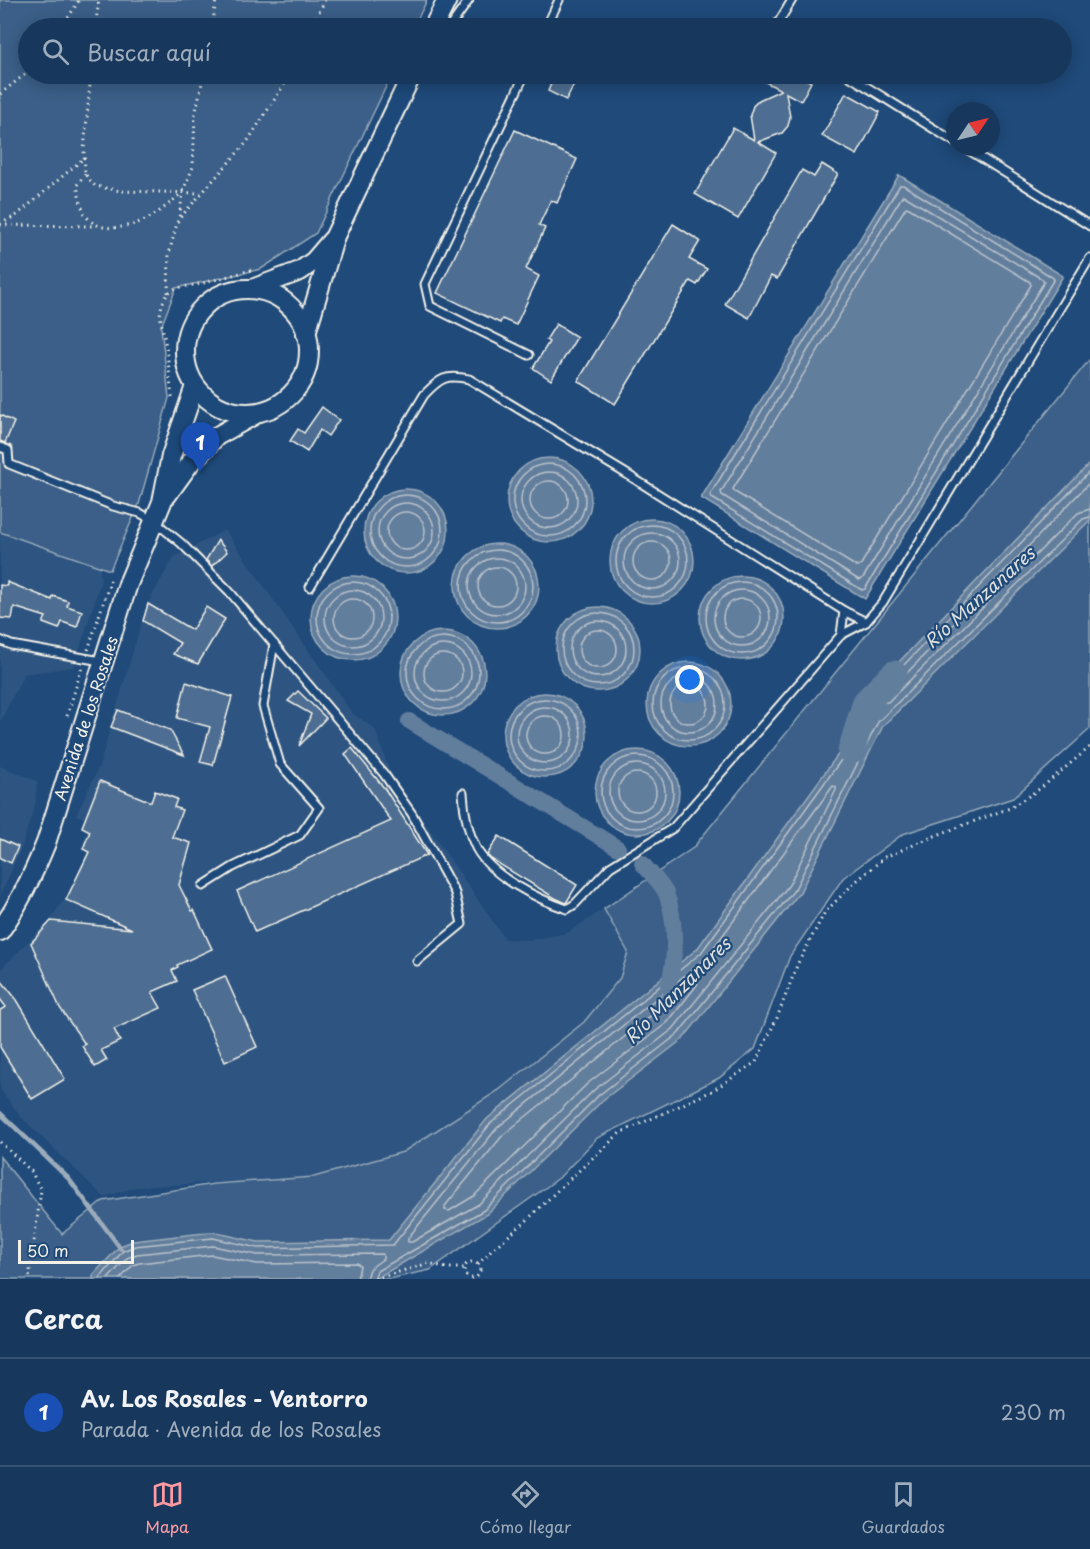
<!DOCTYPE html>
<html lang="es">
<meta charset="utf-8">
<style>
body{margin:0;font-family:"Playpen Sans",sans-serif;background:#203f62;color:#f1f3f6}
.compass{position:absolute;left:946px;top:102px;width:54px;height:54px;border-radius:50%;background:#17385c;box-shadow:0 3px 15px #0003;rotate:55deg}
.scale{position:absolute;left:18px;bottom:15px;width:116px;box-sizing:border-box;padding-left:6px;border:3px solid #f4f1e8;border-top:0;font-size:16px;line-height:21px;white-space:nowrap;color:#f4f1e8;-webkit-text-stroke:4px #1f4a7a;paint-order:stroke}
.you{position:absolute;left:690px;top:680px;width:21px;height:21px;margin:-15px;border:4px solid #fff;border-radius:50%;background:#1a73e8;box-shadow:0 0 0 9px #1a73e833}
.badge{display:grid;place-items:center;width:39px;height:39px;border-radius:50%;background:#ff9aa2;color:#fff;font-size:20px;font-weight:700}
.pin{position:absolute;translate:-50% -50px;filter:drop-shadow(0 2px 3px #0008)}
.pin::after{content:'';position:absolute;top:32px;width:21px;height:18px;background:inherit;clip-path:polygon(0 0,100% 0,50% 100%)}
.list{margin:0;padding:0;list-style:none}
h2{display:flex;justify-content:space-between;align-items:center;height:78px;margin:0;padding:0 24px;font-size:26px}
h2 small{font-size:20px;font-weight:400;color:#9eacbb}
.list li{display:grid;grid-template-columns:39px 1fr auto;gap:18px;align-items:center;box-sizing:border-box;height:108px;padding:0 24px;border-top:2px solid #365272}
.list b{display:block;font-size:22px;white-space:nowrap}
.list p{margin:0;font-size:20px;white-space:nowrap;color:#9eacbb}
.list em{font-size:20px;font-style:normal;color:#9eacbb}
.icon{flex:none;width:33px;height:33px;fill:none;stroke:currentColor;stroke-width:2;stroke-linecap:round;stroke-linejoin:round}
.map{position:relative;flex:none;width:1090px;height:1279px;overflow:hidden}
.search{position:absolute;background:#17385c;box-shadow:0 3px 15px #0003;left:18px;right:18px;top:18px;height:66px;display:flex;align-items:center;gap:15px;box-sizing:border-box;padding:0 21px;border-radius:33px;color:#9eacbb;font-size:22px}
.sheet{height:186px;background:#17385c}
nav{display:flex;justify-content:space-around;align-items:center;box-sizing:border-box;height:84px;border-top:2px solid #365272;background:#17385c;font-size:16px;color:#9eacbb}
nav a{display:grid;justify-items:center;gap:3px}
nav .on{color:#ff9aa2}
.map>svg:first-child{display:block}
.built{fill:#2d5581}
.green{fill:#3a5f88;stroke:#97a8b8;stroke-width:1.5}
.water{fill:#627e9d;stroke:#9cacbb;stroke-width:1.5}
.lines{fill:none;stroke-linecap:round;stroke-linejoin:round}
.shore{stroke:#bac3ca;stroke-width:1.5}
.stream{stroke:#9cacbb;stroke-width:4.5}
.canal{stroke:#627e9d;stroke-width:16}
.river{stroke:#627e9d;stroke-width:27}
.building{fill:#4d6e92;stroke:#f4f1e8;stroke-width:1.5}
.service-casing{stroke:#f4f1e8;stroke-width:11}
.tertiary-casing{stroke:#f4f1e8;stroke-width:22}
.path{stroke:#f4f1e8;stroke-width:3;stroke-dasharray:1.5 4.5;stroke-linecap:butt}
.service{stroke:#1f4a7a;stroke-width:7}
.tertiary{stroke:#1f4a7a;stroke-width:18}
.labels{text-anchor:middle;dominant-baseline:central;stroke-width:4.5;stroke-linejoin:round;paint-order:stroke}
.street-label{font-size:16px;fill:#f4f1e8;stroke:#1f4a7a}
.water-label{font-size:18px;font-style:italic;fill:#dee0dd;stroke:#1f4a7a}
</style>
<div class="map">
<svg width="1090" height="1279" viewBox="0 0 1090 1279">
<rect width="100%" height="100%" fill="#1f4a7a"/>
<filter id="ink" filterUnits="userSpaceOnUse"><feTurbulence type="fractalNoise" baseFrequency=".0167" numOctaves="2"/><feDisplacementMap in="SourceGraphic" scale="12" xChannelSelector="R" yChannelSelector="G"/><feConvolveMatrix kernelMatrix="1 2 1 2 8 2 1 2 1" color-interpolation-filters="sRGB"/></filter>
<g filter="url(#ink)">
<g class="built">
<path d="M 225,530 L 352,713 L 375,729 L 390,772 L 505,939 L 529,940 L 567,933 L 604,909 L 628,953 L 620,978 L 584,1022 L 499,1090 L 403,1152 L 314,1177 L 136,1187 L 104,1197 L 21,1117 L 0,1089 L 0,970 L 49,921 L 68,894 L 87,853 L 81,849 L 87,831 L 82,828 L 84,818 L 76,815 L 99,767 L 147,604 L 174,557 Z"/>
<path d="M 0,532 L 100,568 L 101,581 L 74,667 L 24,674 L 0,722 Z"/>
<path d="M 0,766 L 37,781 L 35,805 L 21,849 L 0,896 Z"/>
</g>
<g class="green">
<path d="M 0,0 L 427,0 L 413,28 L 28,28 L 28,74 L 392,74 L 316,233 L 261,269 L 176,288 L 161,327 L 169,398 L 139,504 L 110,570 L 0,532 Z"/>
<path d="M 1090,359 L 1090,729 L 1013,798 L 903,834 L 843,878 L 790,956 L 755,1049 L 719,1078 L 597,1138 L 559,1178 L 430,1270 L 389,1279 L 0,1279 L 0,1157 L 62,1234 L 103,1201 L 214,1184 L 314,1177 L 403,1152 L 499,1090 L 584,1022 L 620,978 L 628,952 L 604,909 L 693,848 Z"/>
</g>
<g class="water">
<path d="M 899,175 L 1063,276 L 865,599 L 701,498 Z"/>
<circle cx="549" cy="500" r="42"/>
<path d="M 1090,463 L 1090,520 L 883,726 L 800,892 L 683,1039 L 603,1100 L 487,1214 L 375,1279 L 93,1279 L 93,1275 L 120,1246 L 133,1241 L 213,1232 L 258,1242 L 389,1240 L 487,1119 L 697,949 L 855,731 L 872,690 Z"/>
<circle cx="406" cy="531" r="42"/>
<circle cx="652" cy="561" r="42"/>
<circle cx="497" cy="586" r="42"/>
<circle cx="742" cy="618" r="42"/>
<circle cx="353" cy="618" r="42"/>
<circle cx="598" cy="649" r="42"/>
<circle cx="443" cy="673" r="42"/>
<circle cx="689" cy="704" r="42"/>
<circle cx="545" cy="735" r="42"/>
<circle cx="637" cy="792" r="42"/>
</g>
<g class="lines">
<g class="shore">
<path d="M 900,185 L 903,185 L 1052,277 L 1054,279 L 865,589 L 862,590 L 712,498 L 710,495 Z"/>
<path d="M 903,195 L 1042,279 L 1044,282 L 863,578 L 859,580 L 722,495 L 721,492 Z"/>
<path d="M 906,207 L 909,208 L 1030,282 L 1031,285 L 860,566 L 857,567 L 735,492 L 733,489 Z"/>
<circle cx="549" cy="500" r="36"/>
<circle cx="549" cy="500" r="28"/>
<circle cx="549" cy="500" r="19"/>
<path d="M 1090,482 L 884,697 L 884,702 L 888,702 L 1078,513 L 1090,509"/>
<circle cx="406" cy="531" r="36"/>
<circle cx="406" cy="531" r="28"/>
<circle cx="406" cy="531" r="19"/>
<circle cx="652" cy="561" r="36"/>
<circle cx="652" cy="561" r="28"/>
<circle cx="652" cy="561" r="19"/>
<circle cx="497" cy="586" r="36"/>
<circle cx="497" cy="586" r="28"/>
<circle cx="497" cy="586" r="19"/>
<circle cx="742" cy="618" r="36"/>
<circle cx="353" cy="618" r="36"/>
<circle cx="742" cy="618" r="28"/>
<circle cx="353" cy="618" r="28"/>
<circle cx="742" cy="618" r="19"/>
<circle cx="353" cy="618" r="19"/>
<circle cx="598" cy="649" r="36"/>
<circle cx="598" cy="649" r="28"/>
<circle cx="598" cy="649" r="19"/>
<circle cx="443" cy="673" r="36"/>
<circle cx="443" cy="673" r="28"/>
<circle cx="443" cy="673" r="19"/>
<circle cx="689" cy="704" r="36"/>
<circle cx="689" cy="704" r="28"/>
<circle cx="689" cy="704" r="19"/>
<circle cx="545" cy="735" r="36"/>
<circle cx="545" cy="735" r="28"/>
<circle cx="545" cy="735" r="19"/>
<circle cx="637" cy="792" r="36"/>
<circle cx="637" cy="792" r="28"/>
<circle cx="637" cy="792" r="19"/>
<path d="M 833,786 L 836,787 L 836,790 L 789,885 L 673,1029 L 594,1090 L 479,1204 L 412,1242 L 408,1242 L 408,1238 L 497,1128 L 706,958 Z"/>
<path d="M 695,980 L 698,981 L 697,985 L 667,1023 L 588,1083 L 474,1196 L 449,1211 L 445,1210 L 445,1206 L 503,1135 Z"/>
<path d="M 99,1279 L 123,1251 L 135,1246 L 213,1238 L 258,1248 L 393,1245 L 491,1123 L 701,953 L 860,734 L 877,693 L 1090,471"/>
<path d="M 108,1279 L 127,1258 L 137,1254 L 213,1246 L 257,1255 L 383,1254 L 383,1259 L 369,1269 L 366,1279"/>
<path d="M 120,1279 L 133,1265 L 139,1263 L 212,1255 L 257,1264 L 357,1263 L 360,1266 L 357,1279"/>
<path d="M 374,1279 L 377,1271 L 484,1210 L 599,1095 L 678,1034 L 795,889 L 878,722 L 1083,519 L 1090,517"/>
</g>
<path class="stream" d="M 0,1113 L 69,1179 L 121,1249"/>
<g class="canal">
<path d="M 409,721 L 618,848"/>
<path d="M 642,863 C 649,872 661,883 666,893 C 677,921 676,959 668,987"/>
</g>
<path class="river" d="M 851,751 L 866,702 L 894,674"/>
</g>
<g class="building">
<path d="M 531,74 L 559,74 L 575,82 L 566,100 L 548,91 L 551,84 Z"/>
<path d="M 750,74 L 796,74 L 811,82 L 801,101 L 786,93 L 790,117 L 788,126 L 782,133 L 758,142 L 776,153 L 738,219 L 695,194 L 733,128 L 754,140 L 750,115 L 753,106 L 759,100 L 781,90 Z"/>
<path d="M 846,93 L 880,112 L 857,155 L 822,136 Z"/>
<path d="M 515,130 L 577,159 L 557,203 L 551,200 L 539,225 L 545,228 L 526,269 L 539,276 L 516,325 L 502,319 L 500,323 L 437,293 Z"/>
<path d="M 822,164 L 838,174 L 777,279 L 771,276 L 749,318 L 725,304 L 802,170 L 814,177 Z"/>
<path d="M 673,224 L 700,241 L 689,259 L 707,269 L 697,285 L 690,281 L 615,404 L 578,381 Z"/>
<path d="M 556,324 L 577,337 L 551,380 L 533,368 L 549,342 L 546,340 Z"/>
<path d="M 322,407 L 339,420 L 328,436 L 320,430 L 307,452 L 290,441 L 298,429 L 304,433 Z"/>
<path d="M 0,415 L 14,422 L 5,443 L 0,441 Z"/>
<path d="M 218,540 L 227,552 L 212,566 L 206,560 Z"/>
<path d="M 7,582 L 52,600 L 53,596 L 68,601 L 67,606 L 82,611 L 77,627 L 62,622 L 59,629 L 43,623 L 46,617 L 14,607 L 12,619 L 0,618 L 0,585 L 7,586 Z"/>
<path d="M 148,604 L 192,630 L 206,607 L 225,619 L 198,664 L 173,654 L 180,643 L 143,621 Z"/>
<path d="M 186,682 L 232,697 L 213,765 L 200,762 L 210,727 L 177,718 Z"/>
<path d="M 298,691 L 326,718 L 299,746 L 311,714 L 288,701 Z"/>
<path d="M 118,710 L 170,730 L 184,755 L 111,727 Z"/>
<path d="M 352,748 L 385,789 L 427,855 L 255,932 L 237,891 L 391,821 L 345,754 Z"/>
<path d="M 100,781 L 151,802 L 155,791 L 177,799 L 174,807 L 182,810 L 172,837 L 191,843 L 179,885 L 192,911 L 194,910 L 212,949 L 177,965 L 178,967 L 172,970 L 177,981 L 152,992 L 161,1008 L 114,1029 L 120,1041 L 101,1050 L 107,1060 L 95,1067 L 82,1046 L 85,1044 L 60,1008 L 31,943 L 51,921 L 132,929 L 66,900 L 89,852 L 83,849 L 90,831 L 82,827 Z"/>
<path d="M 499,836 L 577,885 L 566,903 L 555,898 L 491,859 L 487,855 Z"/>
<path d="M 0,839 L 18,847 L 11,863 L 0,858 Z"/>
<path d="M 225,976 L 257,1047 L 225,1062 L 192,990 Z"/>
<path d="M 0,979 L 17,1000 L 65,1079 L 32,1099 L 0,1047 L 0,1010 L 6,1007 L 0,999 Z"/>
</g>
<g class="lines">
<g class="service-casing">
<g id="service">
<path d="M 449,28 L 469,0"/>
<path d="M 546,28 L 559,0"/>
<path d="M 775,28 L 792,0"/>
<path d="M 525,74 L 425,284 L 430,306 L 529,355"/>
<path d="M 846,74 L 955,142"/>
<path d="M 964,147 L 1090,226"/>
<path d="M 0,447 L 8,450 L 9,464 L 113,506 L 140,513 L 154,521 L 181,543 L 229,591 L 384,774 L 412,814 L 455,893 L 462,924 L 417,961"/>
<path d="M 310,587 L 424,395 C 440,378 446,374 469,379 L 625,473 L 844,611 L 841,635"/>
<path d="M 844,611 L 866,622"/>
<path d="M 0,640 L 11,645 L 101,661"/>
<path d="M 463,793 C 464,810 468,832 476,848 C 491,876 537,899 567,909 L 575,904 L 610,867 L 673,828 L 841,635 L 866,622 L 883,602 L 1090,258"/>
<path d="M 203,886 L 233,867 L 300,835 L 319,808 L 280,764 L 263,706 L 274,644"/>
</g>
</g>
<g class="tertiary-casing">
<g id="tertiary">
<path d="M 433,28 L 447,0"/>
<path d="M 252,289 L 300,271 L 314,261 L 332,240"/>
<circle cx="247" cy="351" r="62"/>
<path d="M 306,333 L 335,236 L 412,74"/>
<path d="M 167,495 L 190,463 L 217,436 L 256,414"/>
<path d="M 0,931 C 20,903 33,875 46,843 L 128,584 L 162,502 L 171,456 L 195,386"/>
</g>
</g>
<g class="path">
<path d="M 62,28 L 79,0"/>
<path d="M 95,28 L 99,0"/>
<path d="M 212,28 L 216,0"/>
<path d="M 311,28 L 325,0"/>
<path d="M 91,74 L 84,150 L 85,174 L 95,186 L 121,191 L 201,193"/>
<path d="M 0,94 L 28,72"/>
<path d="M 85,174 L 77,185 C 79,196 81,209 87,217 C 99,233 124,228 140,222 C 156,216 170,203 183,192 L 179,218"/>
<path d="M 183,191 L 193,167 L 195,115 L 204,74"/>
<path d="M 0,224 L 17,215 L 84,158"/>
<path d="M 0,225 L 95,226"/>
<path d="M 168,293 L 169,253 L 178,220 L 247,142 L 291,74"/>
<path d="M 172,397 L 167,352 L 160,315 L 162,304 L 168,293 L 176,288 L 200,284 L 251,270"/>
<path d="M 88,650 L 111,579"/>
<path d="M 67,716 L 82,667"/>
<path d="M 0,1142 L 31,1171 L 41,1190 L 29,1279"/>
<circle cx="472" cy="1270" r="8"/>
<path d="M 478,1265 L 491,1250 L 523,1224 L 561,1187 L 620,1133 L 712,1091 L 756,1062 L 777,1018 L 798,963 L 825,912 L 853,884 L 885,857 L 937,835 L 1010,808 L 1041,788 L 1090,747"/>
<path d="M 375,1279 L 429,1263 L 446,1268 L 464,1268"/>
</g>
<use href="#service" class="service"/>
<use href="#tertiary" class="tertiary"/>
</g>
</g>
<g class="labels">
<g class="street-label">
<text transform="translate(85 718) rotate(-72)">Avenida de los Rosales</text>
</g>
<g class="water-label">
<text transform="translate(979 597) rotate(-42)">Río Manzanares</text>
<text transform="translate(677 990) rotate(-45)">Río Manzanares</text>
</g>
</g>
</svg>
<svg class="compass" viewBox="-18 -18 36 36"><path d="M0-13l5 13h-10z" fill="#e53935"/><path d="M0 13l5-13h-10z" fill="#9eacbb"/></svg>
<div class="scale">50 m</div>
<div class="you"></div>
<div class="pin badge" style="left:200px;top:472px;background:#1a4fb4">1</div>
<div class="search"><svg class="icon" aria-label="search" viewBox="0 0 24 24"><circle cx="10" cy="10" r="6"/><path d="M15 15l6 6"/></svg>Buscar aquí</div>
</div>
<section class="sheet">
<h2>Cerca<small></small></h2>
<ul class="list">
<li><span class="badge" style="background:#1a4fb4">1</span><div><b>Av. Los Rosales - Ventorro</b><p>Parada · Avenida de los Rosales</p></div><em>230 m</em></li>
</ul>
</section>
<nav>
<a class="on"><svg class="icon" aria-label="map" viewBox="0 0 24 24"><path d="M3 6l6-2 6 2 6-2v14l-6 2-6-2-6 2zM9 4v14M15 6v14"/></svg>Mapa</a>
<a><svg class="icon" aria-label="directions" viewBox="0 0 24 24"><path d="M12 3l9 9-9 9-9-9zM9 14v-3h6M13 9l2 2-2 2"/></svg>Cómo llegar</a>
<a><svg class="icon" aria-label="saved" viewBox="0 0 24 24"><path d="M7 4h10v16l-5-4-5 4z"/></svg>Guardados</a>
</nav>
